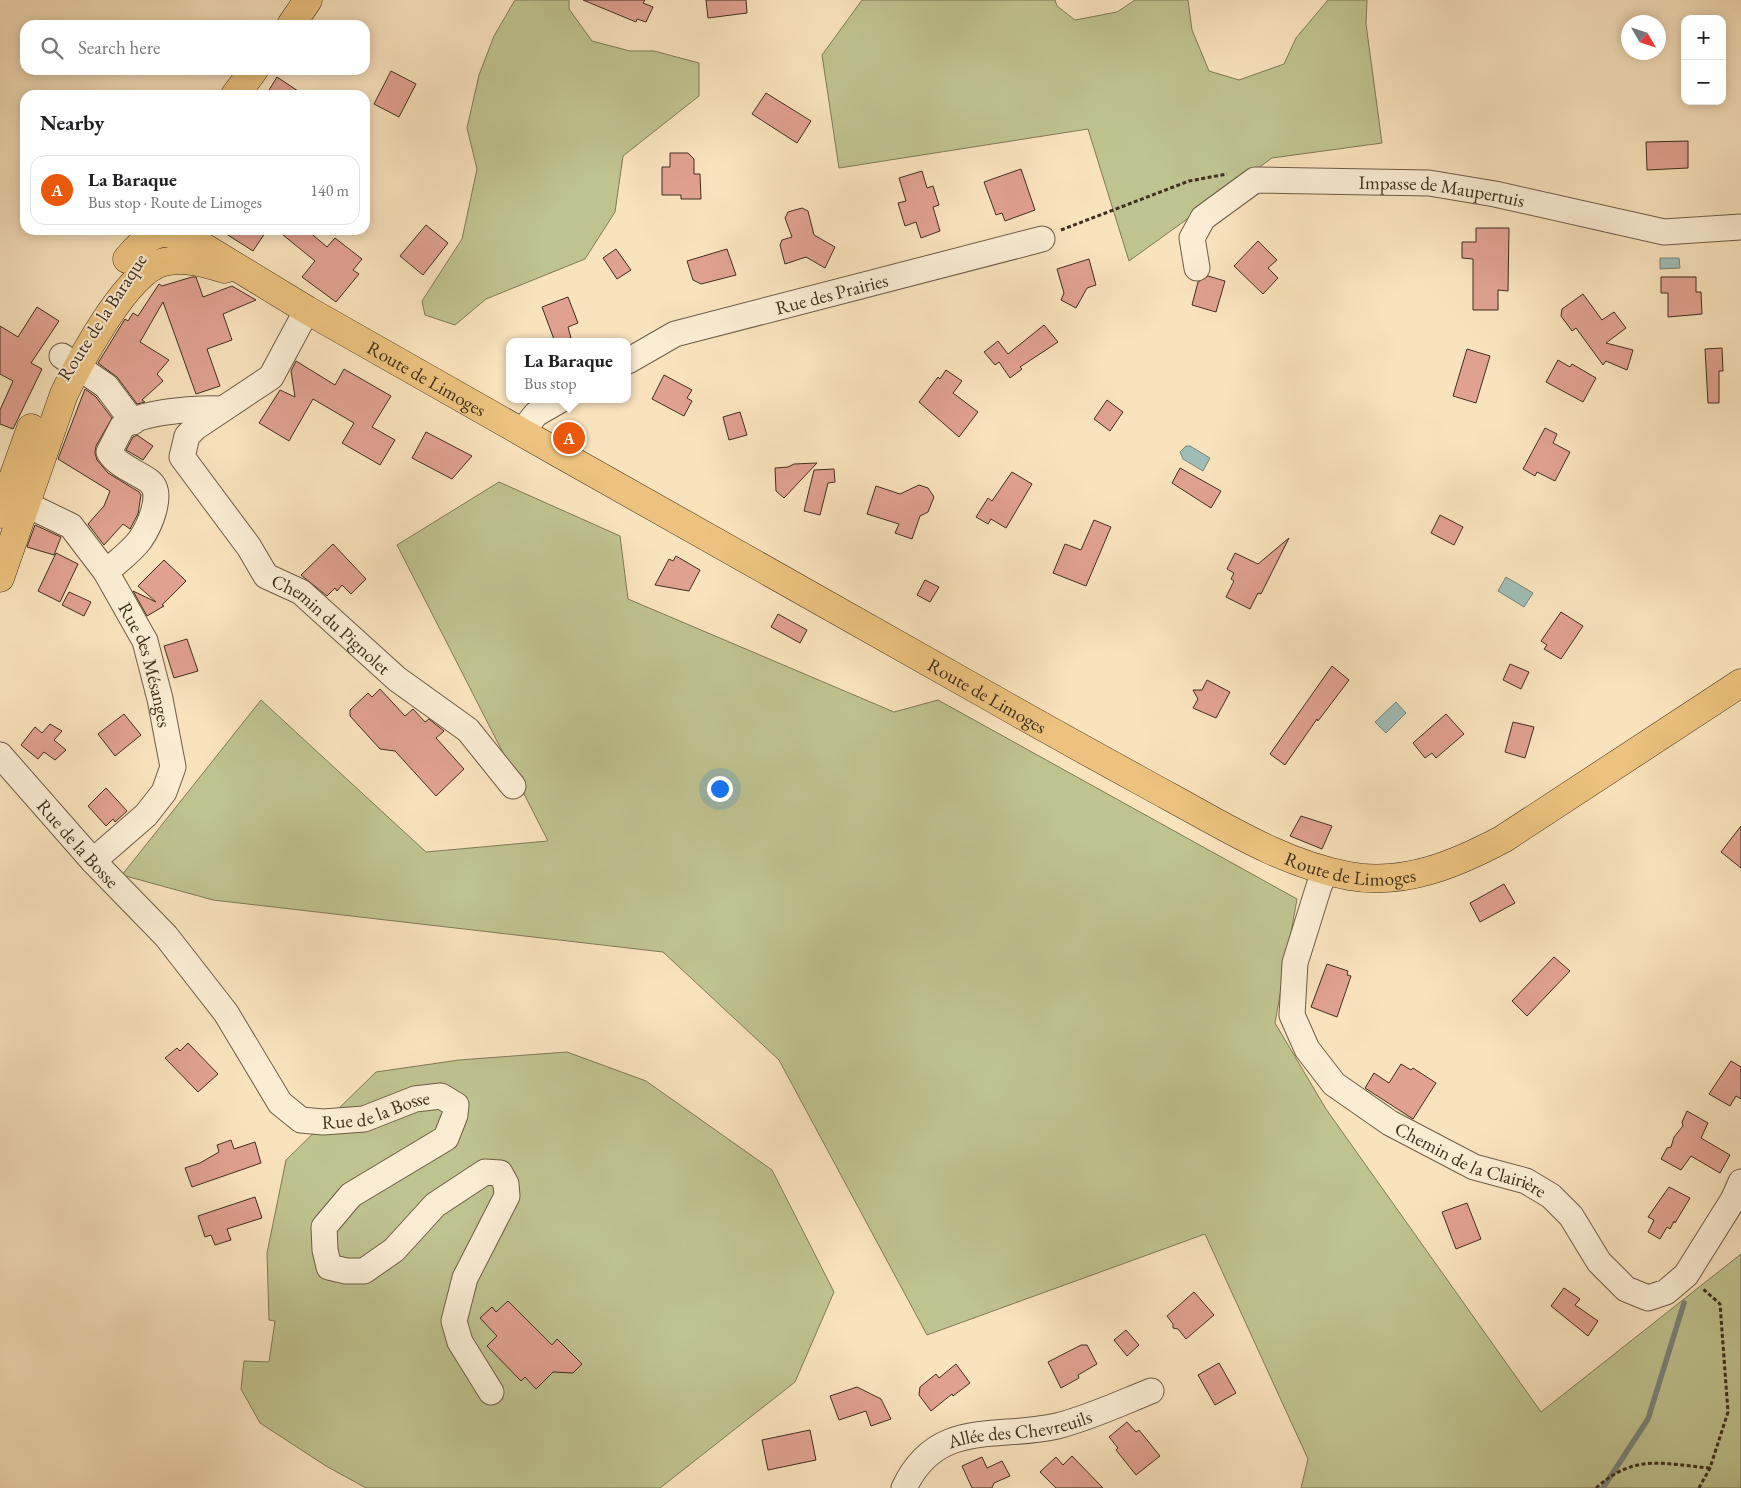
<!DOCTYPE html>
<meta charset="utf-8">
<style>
body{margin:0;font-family:"EB Garamond",serif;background:#f6f6f6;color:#202124}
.controls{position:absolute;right:15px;top:15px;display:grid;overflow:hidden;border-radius:10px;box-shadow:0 2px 12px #0003}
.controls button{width:45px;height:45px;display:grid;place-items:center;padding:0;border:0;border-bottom:1px solid #e0e0e0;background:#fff;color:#202124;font:25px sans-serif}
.compass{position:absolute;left:1621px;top:15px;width:45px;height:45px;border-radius:50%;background:#fff;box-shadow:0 2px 12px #0003;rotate:129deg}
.you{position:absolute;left:719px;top:788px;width:18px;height:18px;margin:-12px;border:4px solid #fff;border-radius:50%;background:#1a73e8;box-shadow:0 0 0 8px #1a73e833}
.badge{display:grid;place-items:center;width:32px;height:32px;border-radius:50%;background:#ea580c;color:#fff;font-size:16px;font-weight:700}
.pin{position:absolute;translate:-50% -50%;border:2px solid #fff;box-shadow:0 1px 5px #0006}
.popup{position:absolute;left:506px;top:338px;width:125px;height:65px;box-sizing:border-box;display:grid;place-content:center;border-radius:10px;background:#fff;filter:drop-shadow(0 1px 4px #0005);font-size:16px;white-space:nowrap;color:#757577}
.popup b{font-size:19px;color:#202124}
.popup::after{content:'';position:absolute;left:50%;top:100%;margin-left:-10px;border:10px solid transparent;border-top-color:#fff}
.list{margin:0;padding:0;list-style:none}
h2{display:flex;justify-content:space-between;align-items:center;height:65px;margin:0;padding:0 20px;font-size:21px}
h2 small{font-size:16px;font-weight:400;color:#757577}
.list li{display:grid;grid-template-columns:32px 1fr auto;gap:15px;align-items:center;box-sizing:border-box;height:70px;margin:0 10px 10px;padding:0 10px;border:1px solid #e0e0e0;border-radius:15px}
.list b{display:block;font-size:19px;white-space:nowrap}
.list p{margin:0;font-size:16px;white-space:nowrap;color:#757577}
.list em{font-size:16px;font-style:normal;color:#757577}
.icon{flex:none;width:28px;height:28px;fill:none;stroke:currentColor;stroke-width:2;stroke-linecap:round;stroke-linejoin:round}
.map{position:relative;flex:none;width:1741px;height:1488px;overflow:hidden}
.search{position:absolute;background:#fff;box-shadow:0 2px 12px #0003;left:20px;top:20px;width:350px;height:55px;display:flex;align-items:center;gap:12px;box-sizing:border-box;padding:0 18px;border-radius:15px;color:#757577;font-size:19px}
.panel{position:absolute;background:#fff;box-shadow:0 2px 12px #0003;left:20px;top:90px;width:350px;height:145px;border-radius:15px}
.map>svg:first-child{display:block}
.green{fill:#bfc390;stroke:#7f7957}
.water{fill:#9fbdb7;stroke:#79847a}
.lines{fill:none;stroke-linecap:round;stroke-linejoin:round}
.stream{stroke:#79847a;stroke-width:5.5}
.building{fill:#e1a190;stroke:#3f2f1e}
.minor-casing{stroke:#6e5c46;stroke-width:27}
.major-casing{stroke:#3f2f1e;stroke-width:29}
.path{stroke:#3f2f1e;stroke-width:3;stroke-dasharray:4 2.5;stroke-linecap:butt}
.minor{stroke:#fbedd4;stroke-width:25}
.major{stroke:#ecc27e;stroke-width:28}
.labels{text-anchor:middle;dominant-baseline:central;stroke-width:4;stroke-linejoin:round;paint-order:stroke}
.street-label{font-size:19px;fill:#3f2f1e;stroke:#fbedd4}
</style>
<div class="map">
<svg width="1741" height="1488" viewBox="0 0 1741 1488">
<rect width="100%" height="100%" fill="#f9e3bd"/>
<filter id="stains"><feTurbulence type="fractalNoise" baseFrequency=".004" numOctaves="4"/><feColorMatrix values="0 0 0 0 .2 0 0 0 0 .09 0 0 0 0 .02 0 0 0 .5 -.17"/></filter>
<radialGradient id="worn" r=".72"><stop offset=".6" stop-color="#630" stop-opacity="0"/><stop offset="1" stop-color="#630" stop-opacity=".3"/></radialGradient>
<g class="green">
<path d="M 515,0 L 569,0 L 569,9 L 592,41 L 630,51 L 654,51 L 699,63 L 699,96 L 623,156 L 615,212 L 585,259 L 486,299 L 455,325 L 425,315 L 422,301 L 462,239 L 477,169 L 467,128 L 479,75 L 494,36 Z"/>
<path d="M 862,0 L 1055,0 L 1057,6 L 1075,20 L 1117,12 L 1135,0 L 1188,0 L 1192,30 L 1209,71 L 1239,80 L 1284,64 L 1296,38 L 1328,0 L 1367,0 L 1366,24 L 1382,143 L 1272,158 L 1129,261 L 1088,129 L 839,168 L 822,55 Z"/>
<path d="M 499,482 L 620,536 L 628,599 L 894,712 L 938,700 L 1297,899 L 1275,1023 L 1326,1109 L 1541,1412 L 1741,1254 L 1741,1488 L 1301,1488 L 1308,1459 L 1205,1234 L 927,1335 L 779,1060 L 663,952 L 213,900 L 122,875 L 261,700 L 426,852 L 548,841 L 397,545 Z"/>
<path d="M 567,1052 L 646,1081 L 772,1170 L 834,1292 L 795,1382 L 660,1488 L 366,1488 L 326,1466 L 260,1423 L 241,1389 L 244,1361 L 269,1362 L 275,1321 L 269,1320 L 267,1253 L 286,1160 L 376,1072 L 459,1060 Z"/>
</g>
<g class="water">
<path d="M 1660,258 L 1679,258 L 1680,268 L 1660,269 Z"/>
<path d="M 1186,446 L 1190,446 L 1210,458 L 1203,471 L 1183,459 L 1180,452 Z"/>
<path d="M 1506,577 L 1533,593 L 1524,607 L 1498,591 Z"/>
<path d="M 1396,702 L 1406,713 L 1386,733 L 1375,722 Z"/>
</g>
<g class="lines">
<path class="stream" d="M 1603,1488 L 1648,1419 L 1684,1303"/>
</g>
<g class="building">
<path d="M 583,0 L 645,0 L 643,3 L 653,7 L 646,22 L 637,19 L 636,22 Z"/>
<path d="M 706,0 L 746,0 L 747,13 L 708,18 Z"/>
<path d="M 391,71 L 416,84 L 399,117 L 374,104 Z"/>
<path d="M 277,77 L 304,95 L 266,95 Z"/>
<path d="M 766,93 L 811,121 L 797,143 L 752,114 Z"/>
<path d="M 1688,141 L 1688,168 L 1647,170 L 1646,142 Z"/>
<path d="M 670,153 L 688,153 L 694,159 L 694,174 L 700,174 L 701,199 L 681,199 L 681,195 L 662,195 L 662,167 L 670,167 Z"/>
<path d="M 1021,169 L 1035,210 L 1005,221 L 1002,213 L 996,215 L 984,182 Z"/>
<path d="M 922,171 L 927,188 L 933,186 L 939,205 L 933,207 L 940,231 L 921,238 L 916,222 L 905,226 L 898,203 L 906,201 L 899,178 Z"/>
<path d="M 802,208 L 808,211 L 814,235 L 835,247 L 825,268 L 806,257 L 785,264 L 780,245 L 782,240 L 792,237 L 785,218 L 788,212 Z"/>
<path d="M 426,225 L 448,243 L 423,275 L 400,256 Z"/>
<path d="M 1476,228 L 1509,228 L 1508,291 L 1498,290 L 1498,310 L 1473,310 L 1473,259 L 1462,258 L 1462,242 L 1476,242 Z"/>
<path d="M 220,230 L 267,230 L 253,251 Z"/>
<path d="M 277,230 L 307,230 L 327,247 L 335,238 L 362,259 L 353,270 L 359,274 L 336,302 L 302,277 L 315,261 Z"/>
<path d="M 1258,241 L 1277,260 L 1268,268 L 1278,278 L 1263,294 L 1234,266 Z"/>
<path d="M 616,249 L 631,270 L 617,279 L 603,258 Z"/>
<path d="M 727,249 L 736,275 L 701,284 L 693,280 L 687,261 Z"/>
<path d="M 1089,259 L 1096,285 L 1087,288 L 1076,308 L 1061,300 L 1064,293 L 1057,269 Z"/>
<path d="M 1208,276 L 1225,281 L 1216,312 L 1192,305 L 1198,282 Z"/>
<path d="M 192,277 L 196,277 L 203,297 L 232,286 L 256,300 L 223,314 L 232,340 L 207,349 L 220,386 L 196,394 L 163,302 L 140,342 L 169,360 L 157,374 L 163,381 L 142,400 L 145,402 L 137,404 L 117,377 L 98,363 L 125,319 L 128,321 L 133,313 L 138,316 L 159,284 L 162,286 Z"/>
<path d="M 1661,277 L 1696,277 L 1696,292 L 1701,292 L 1702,314 L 1668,317 L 1668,293 L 1661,293 Z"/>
<path d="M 1583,294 L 1602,320 L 1614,312 L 1626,328 L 1606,343 L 1633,350 L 1627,370 L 1606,361 L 1603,365 L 1576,328 L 1572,331 L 1561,316 L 1562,309 Z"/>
<path d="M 568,297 L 578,323 L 568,327 L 571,338 L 555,342 L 542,307 Z"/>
<path d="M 37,307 L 59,321 L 31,363 L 42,369 L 13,429 L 0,424 L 0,410 L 13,381 L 0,374 L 0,326 L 18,337 Z"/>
<path d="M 1044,325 L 1058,342 L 1020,367 L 1022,369 L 1010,378 L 999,362 L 995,365 L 984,352 L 998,341 L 1008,354 Z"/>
<path d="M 1722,348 L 1723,371 L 1719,371 L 1719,403 L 1708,403 L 1705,349 Z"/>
<path d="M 1467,349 L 1490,356 L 1476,403 L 1453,396 Z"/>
<path d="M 1558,360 L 1570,367 L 1572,364 L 1596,378 L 1583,402 L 1546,382 Z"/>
<path d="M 296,361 L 335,385 L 344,369 L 391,396 L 372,427 L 395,440 L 380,465 L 342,443 L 354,423 L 313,399 L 289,441 L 259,423 L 280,390 L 295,397 L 291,371 Z"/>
<path d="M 946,370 L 962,381 L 953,393 L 978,412 L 959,437 L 919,402 L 938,377 L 940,379 Z"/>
<path d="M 664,375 L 692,390 L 687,398 L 692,401 L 684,416 L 652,399 Z"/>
<path d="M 85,389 L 96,397 L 112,418 L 96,446 L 95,453 L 97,460 L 108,473 L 139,492 L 141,495 L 138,514 L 130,529 L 123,524 L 104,545 L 88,524 L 104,506 L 110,491 L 58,459 Z"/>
<path d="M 1107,400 L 1123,412 L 1110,431 L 1094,419 Z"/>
<path d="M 740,412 L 747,435 L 729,440 L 723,417 Z"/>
<path d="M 1545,428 L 1557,434 L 1553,443 L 1570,452 L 1555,481 L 1537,472 L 1535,476 L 1523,469 Z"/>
<path d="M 426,432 L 472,456 L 452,479 L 412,458 Z"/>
<path d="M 137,435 L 153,446 L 143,460 L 126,450 L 133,437 Z"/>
<path d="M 817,463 L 784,498 L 776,491 L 775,468 L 788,467 L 794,464 Z"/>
<path d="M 1180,468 L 1221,491 L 1211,508 L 1172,483 Z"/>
<path d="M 834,469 L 835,482 L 828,483 L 820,515 L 804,511 L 814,470 Z"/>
<path d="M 1012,472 L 1032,484 L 1006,528 L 991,519 L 988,524 L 976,517 L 988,498 L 992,501 Z"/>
<path d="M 919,485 L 928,488 L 934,497 L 928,512 L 920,516 L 912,539 L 895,533 L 899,524 L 867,514 L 876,486 L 900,494 Z"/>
<path d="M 1440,515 L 1463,527 L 1454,545 L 1431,533 Z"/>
<path d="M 1094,520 L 1111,527 L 1086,586 L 1053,573 L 1065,544 L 1081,550 Z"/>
<path d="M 35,525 L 61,537 L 54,555 L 27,547 Z"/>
<path d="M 1289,538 L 1261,594 L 1258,593 L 1250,609 L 1226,597 L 1234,581 L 1231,579 L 1234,573 L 1227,569 L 1235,553 L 1258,564 Z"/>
<path d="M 333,544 L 366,579 L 351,594 L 342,585 L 337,591 L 335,588 L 327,596 L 301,575 Z"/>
<path d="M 56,553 L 78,564 L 60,602 L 38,591 Z"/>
<path d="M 676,556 L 700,570 L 689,591 L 655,585 L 669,559 L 673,561 Z"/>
<path d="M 164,560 L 186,581 L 162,605 L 164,606 L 147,616 L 133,591 L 156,602 L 138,586 Z"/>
<path d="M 925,580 L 939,587 L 930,602 L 917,595 Z"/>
<path d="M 69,592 L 91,602 L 84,616 L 62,605 Z"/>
<path d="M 1561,612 L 1583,626 L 1561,659 L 1544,649 L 1547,645 L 1541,641 Z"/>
<path d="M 778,614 L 807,630 L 800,643 L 771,627 Z"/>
<path d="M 187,639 L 198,671 L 174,678 L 164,646 Z"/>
<path d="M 1510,664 L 1529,672 L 1521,689 L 1503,680 Z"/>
<path d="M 1332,666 L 1349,680 L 1318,721 L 1317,719 L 1285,765 L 1270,754 Z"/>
<path d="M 1207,680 L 1230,692 L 1216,718 L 1193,708 L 1198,699 L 1193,690 L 1202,690 Z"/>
<path d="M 380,689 L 405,716 L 413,709 L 425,722 L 429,719 L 444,731 L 436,738 L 464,769 L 436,796 L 395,751 L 380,749 L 350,716 L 350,710 L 368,693 L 372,697 Z"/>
<path d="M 124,714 L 141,735 L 115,756 L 98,734 Z"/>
<path d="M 1446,714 L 1464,734 L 1436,758 L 1432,753 L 1425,758 L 1413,743 Z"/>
<path d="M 1513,722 L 1534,727 L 1525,758 L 1505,752 Z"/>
<path d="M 50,724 L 62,731 L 54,740 L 66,750 L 55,760 L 44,752 L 38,759 L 21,745 L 35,727 L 42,733 Z"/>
<path d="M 106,788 L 127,811 L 115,822 L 113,819 L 106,826 L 88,806 Z"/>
<path d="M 1301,816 L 1332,826 L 1322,849 L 1290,836 Z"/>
<path d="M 1741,826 L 1741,868 L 1721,852 Z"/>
<path d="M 1504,884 L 1515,903 L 1480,922 L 1470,903 Z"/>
<path d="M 1554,957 L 1570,971 L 1527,1016 L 1512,1001 Z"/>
<path d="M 1327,964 L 1348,971 L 1347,975 L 1351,976 L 1337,1017 L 1311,1007 Z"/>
<path d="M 188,1043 L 218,1074 L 198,1092 L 165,1058 L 177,1048 L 180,1051 Z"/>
<path d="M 1731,1061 L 1741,1067 L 1741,1099 L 1736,1096 L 1730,1106 L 1709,1094 Z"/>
<path d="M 1401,1064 L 1411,1070 L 1413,1068 L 1436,1083 L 1413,1119 L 1365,1088 L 1374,1073 L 1389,1083 Z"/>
<path d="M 1687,1111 L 1708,1123 L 1701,1138 L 1730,1155 L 1720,1173 L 1691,1156 L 1681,1170 L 1661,1159 L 1667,1148 L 1671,1147 L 1674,1137 L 1683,1126 L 1682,1122 Z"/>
<path d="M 231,1140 L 234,1149 L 255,1142 L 261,1163 L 192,1187 L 185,1168 L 200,1163 L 219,1152 L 217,1145 Z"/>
<path d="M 1669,1187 L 1690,1198 L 1675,1223 L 1674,1221 L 1670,1229 L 1667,1227 L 1660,1239 L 1648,1232 L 1654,1220 L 1648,1217 Z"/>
<path d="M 255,1197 L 262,1218 L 227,1229 L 231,1240 L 215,1245 L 211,1235 L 205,1237 L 198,1216 Z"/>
<path d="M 1467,1203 L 1481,1239 L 1456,1249 L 1442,1212 Z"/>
<path d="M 1564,1288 L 1580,1299 L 1575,1305 L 1598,1321 L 1588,1336 L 1551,1306 Z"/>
<path d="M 1194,1292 L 1214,1315 L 1186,1339 L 1178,1329 L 1173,1328 L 1173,1324 L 1167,1316 Z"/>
<path d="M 508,1301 L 552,1345 L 557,1339 L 582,1364 L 573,1373 L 553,1372 L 536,1389 L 525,1377 L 521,1381 L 487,1346 L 497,1336 L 480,1318 L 492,1307 L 496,1312 Z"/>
<path d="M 1126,1330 L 1139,1345 L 1127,1356 L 1114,1340 Z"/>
<path d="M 1081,1345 L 1087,1345 L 1097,1364 L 1078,1375 L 1079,1378 L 1061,1388 L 1048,1362 Z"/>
<path d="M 1219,1363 L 1236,1393 L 1215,1405 L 1198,1375 Z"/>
<path d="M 956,1364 L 970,1383 L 953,1396 L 952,1394 L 931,1411 L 919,1395 L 920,1387 L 936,1374 L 939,1378 Z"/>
<path d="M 857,1387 L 881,1399 L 891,1419 L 871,1426 L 866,1411 L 839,1420 L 830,1396 Z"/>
<path d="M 1127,1422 L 1136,1432 L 1139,1430 L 1160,1456 L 1136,1475 L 1116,1450 L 1118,1448 L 1109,1437 Z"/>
<path d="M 810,1430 L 816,1460 L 768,1470 L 762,1440 Z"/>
<path d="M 1072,1456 L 1103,1488 L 1056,1488 L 1040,1472 L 1056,1457 L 1063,1465 Z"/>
<path d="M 982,1457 L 987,1468 L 1002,1461 L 1010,1476 L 994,1483 L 992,1488 L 972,1488 L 962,1466 Z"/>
</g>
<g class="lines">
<g class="minor-casing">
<g id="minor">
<path id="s1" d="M 1197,268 L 1192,238 L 1203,218 L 1255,180 L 1429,183 L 1495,194 L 1664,232 L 1741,227"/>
<path id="s2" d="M 307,310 L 271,377 L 196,427 L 187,436 L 182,457 L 249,547 L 266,576 L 301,592 L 397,679 L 468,730 L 513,786"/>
<path d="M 62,356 L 106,386 L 133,422"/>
<path id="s3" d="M 628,361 L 675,334 L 1042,239"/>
<path d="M 522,431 L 536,414 L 562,399"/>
<path id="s4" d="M 7,495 L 71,526 L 106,572 L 145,641 L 160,699 L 173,767 L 164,792 L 146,815 L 93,861"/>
<path d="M 106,572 C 117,562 131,552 140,540 C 149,527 165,493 149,481 C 137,472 117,466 109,452 L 122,427 C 139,411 199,408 222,409"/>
<path id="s5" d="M 0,755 L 93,861 L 166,936 L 226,1013 L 280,1103 L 301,1120 L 323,1122 L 364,1119 L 415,1099 L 441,1096 L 456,1105 L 455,1115 L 446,1138 L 351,1195 L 324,1227 L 325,1250 L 329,1267 L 346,1271 L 364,1271 L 394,1250 L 435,1205 L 485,1172 L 500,1173 L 506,1184 L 507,1196 L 465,1278 L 454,1321 L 460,1342 L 491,1392"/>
<path id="s6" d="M 1326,871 L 1319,886 L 1295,963 L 1292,1015 L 1307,1049 L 1334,1084 L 1390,1123 L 1474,1167 L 1526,1181 L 1551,1196 L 1571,1216 L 1599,1262 L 1626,1289 L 1648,1298 L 1666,1292 L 1686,1275 L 1733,1200 L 1741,1182"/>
<path id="s7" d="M 904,1488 C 937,1418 996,1440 1057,1426 C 1089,1418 1121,1403 1151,1391"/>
</g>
</g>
<g class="major-casing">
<g id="major">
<path d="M 291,25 L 308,0"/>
<path d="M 235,95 L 254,70"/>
<path id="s8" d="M 127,259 C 148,235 160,225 192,240 L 307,310 C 535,440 763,569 992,698 C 1051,732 1110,764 1170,797 C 1227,828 1284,864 1349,876 C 1404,886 1456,864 1503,839 L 1741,683"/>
<path d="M 0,514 L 31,428"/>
<path d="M 0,578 L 64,394 C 80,361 127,271 164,262 C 185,257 205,263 225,269"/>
</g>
</g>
<g class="path">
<path d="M 1061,230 L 1189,181 L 1227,174"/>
<path d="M 1596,1488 C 1635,1453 1662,1464 1710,1468"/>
<path d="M 1699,1488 L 1710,1468 L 1728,1412 L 1720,1304 L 1702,1288"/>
</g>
<use href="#minor" class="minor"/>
<use href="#major" class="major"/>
</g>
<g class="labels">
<g class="street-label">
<text stroke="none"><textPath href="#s1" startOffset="305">Impasse de Maupertuis</textPath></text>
<text stroke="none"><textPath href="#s3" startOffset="216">Rue des Prairies</textPath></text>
<text transform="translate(102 317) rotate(-57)">Route de la Baraque</text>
<text stroke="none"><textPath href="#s8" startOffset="348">Route de Limoges</textPath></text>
<text stroke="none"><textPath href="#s2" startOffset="428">Chemin du Pignolet</textPath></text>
<text stroke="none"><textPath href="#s4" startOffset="231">Rue des Mésanges</textPath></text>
<text stroke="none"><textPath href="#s8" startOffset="992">Route de Limoges</textPath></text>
<text stroke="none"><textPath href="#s5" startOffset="118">Rue de la Bosse</textPath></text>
<text stroke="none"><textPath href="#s8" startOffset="1398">Route de Limoges</textPath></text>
<text stroke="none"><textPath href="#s5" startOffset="552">Rue de la Bosse</textPath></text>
<text stroke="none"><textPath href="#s6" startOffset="388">Chemin de la Clairière</textPath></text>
<text stroke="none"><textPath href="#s7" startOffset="138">Allée des Chevreuils</textPath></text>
</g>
</g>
<rect width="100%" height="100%" filter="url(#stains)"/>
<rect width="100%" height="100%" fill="url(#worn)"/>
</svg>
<div class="controls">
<button>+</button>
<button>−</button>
</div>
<svg class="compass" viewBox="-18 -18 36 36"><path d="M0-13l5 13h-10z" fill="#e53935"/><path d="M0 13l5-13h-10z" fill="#757577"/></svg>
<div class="you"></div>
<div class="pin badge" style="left:569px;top:438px">A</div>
<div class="popup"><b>La Baraque</b>Bus stop</div>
<div class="search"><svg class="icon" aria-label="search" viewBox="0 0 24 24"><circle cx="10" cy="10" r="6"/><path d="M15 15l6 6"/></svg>Search here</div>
<section class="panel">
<h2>Nearby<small></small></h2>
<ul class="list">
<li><span class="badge">A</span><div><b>La Baraque</b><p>Bus stop · Route de Limoges</p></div><em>140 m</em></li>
</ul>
</section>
</div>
